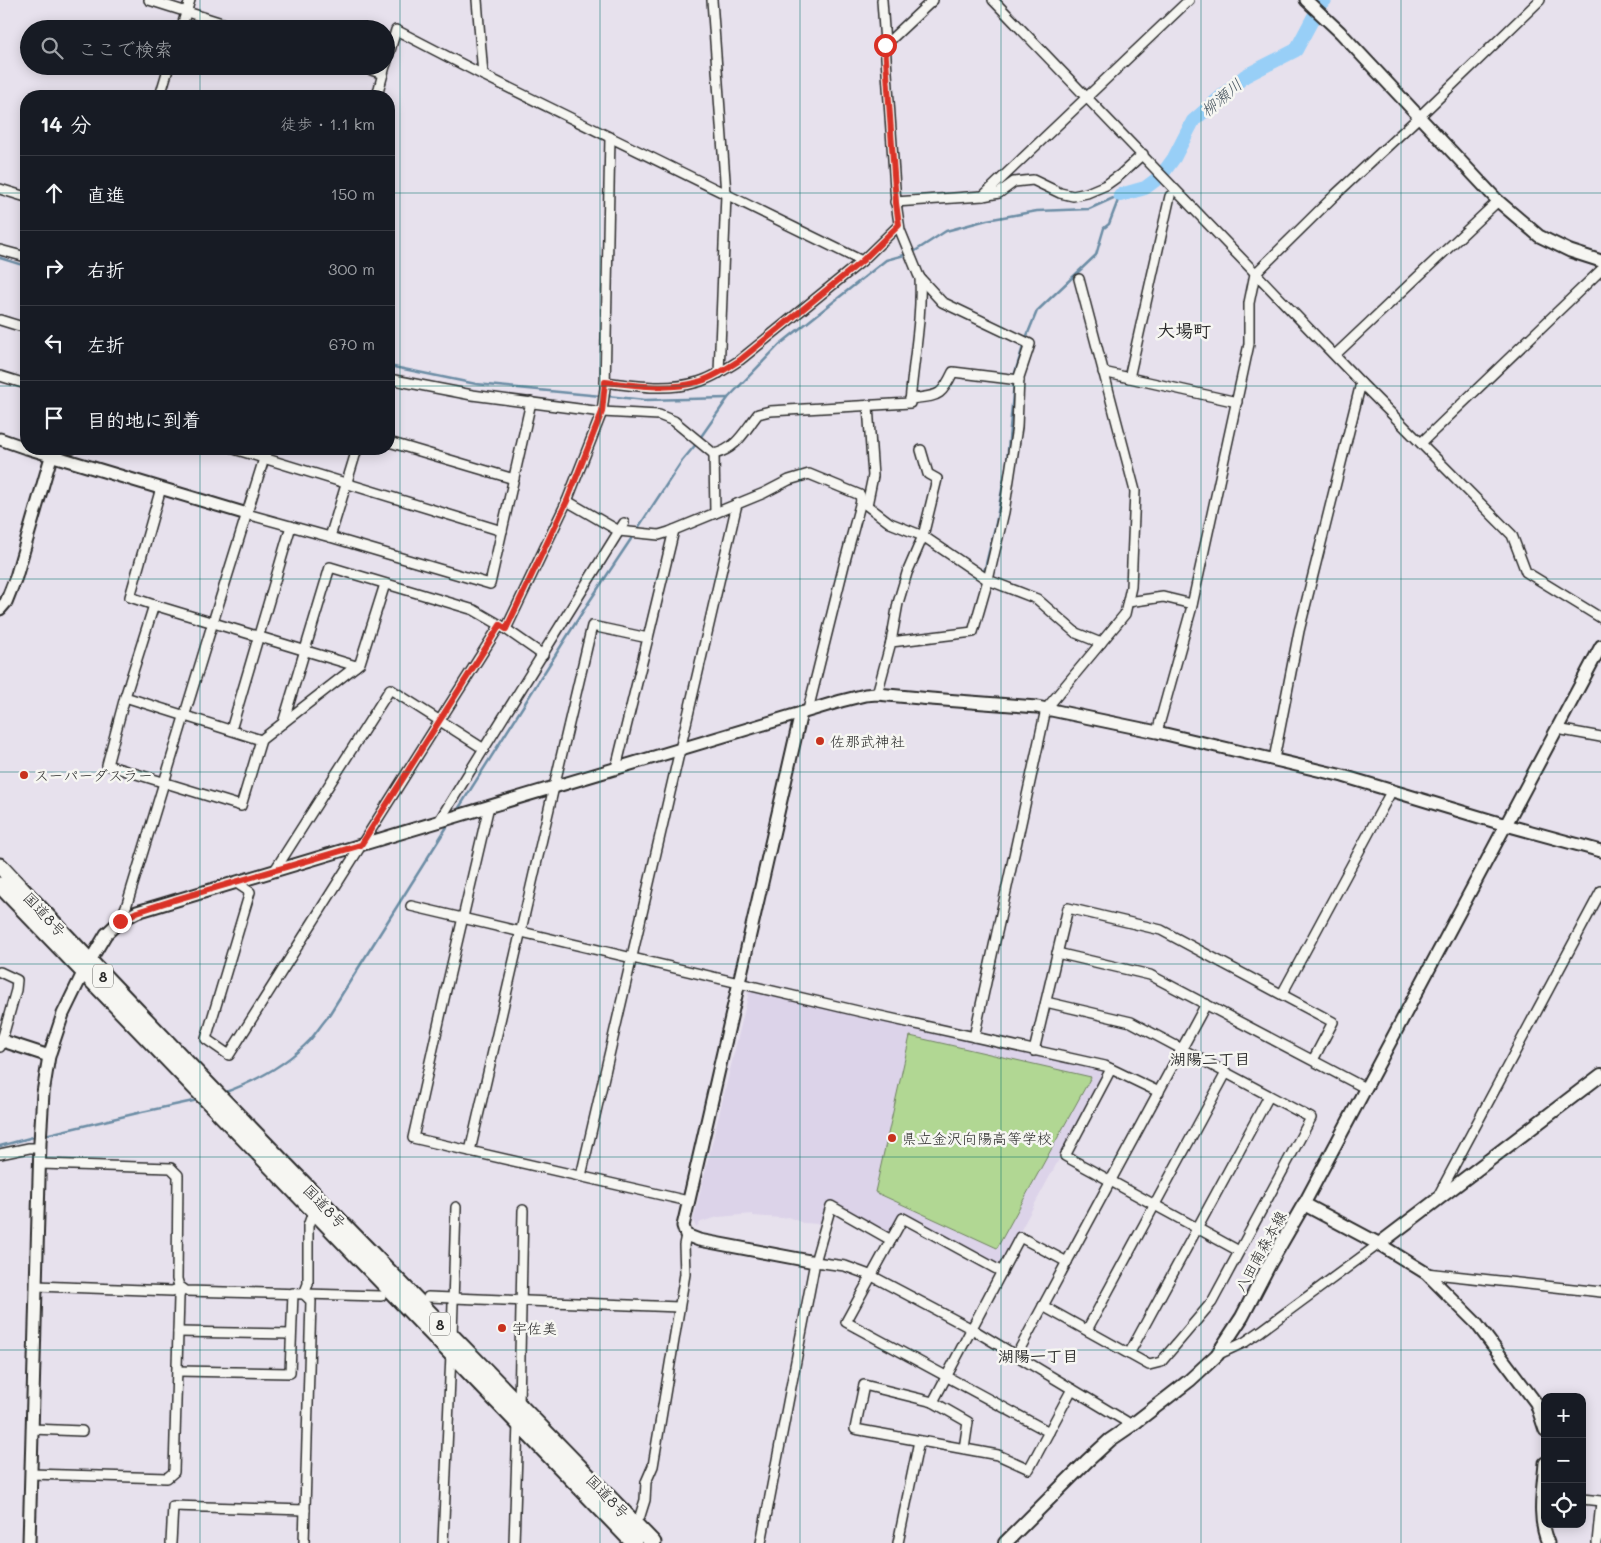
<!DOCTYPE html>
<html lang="ja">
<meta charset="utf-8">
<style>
body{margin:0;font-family:Mali,"Klee One",sans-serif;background:#242831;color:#f1f3f6}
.controls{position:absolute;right:15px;bottom:15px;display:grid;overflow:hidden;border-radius:10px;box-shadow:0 2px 12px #0003}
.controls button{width:45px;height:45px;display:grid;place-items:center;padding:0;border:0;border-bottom:1px solid #363941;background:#171b24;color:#f1f3f6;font:25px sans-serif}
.stop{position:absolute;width:15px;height:15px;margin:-11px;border:4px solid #d93025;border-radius:50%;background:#fff}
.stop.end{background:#d93025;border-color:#fff;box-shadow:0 1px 5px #0008}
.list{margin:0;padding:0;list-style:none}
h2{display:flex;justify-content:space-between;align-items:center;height:65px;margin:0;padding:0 20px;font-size:21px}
h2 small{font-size:16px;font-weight:400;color:#9ea1a6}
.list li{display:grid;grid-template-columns:32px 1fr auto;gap:15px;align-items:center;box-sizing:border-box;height:75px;padding:0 20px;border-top:1px solid #363941}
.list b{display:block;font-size:19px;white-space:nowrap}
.list em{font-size:16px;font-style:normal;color:#9ea1a6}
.icon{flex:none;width:28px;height:28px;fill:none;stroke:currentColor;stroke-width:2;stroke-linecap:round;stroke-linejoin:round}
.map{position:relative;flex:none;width:1601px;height:1543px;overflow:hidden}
.search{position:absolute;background:#171b24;box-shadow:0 2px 12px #0003;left:20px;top:20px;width:375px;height:55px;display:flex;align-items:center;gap:12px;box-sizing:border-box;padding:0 18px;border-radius:28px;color:#9ea1a6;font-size:19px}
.panel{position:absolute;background:#171b24;box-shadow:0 2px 12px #0003;left:20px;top:90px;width:375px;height:365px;border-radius:20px}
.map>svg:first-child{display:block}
.built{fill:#dcd3e9}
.green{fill:#b1d793;stroke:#6e815f}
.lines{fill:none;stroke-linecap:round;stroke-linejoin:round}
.stream{stroke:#6c8da5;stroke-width:2.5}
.river{stroke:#98cff7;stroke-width:14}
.minor-casing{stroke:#2b2b2b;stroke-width:12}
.tertiary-casing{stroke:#2b2b2b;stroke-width:15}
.secondary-casing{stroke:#2b2b2b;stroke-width:16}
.trunk-casing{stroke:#2b2b2b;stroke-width:19}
.minor{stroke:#f6f6f2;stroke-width:9}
.tertiary{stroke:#f6f6f2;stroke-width:11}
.secondary{stroke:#f6f6f2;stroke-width:12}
.trunk{stroke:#f6f6f2;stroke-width:15}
.route{stroke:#d93025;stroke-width:6}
.grid{fill:none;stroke:#0f766e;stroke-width:1;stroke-opacity:0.55}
.poi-dot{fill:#c8321e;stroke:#f6f6f2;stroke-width:2}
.labels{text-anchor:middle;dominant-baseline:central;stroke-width:5;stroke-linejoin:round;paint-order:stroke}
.shield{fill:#f6f6f2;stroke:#686867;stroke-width:1}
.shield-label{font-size:14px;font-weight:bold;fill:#2b2b2b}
.poi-label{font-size:15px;fill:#2b2b2b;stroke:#f6f6f2;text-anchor:start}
.street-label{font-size:15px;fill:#2b2b2b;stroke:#f6f6f2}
.water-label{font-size:16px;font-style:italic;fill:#46545e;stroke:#f6f6f2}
.neighbourhood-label{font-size:16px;font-weight:bold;fill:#2b2b2b;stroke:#f6f6f2}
.quarter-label{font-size:18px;font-weight:bold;fill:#2b2b2b;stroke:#f6f6f2}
</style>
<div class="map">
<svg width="1601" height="1543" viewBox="0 0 1601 1543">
<rect width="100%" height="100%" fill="#e7e1ed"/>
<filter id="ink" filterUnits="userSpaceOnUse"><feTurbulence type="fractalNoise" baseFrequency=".02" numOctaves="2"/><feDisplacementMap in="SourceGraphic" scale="10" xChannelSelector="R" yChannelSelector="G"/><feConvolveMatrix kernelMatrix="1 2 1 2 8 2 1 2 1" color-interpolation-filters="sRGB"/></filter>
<g filter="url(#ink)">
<path class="built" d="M 750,988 L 1102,1070 L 1105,1074 L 1003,1263 L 999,1266 L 900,1212 L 889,1232 L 883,1233 L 831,1203 L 826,1204 L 820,1224 L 803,1223 L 788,1217 L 782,1218 L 753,1216 L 753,1214 L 718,1217 L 701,1222 L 696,1227 L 693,1221 Z"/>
<path class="green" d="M 910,1036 L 1091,1077 L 997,1248 L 875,1192 Z"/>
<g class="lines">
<g class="stream">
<path d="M 0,258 L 26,266"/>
<path d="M 1026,338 L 1037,311 L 1096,255 L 1104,228 L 1109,224 L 1120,195"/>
<path d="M 389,366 L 476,384 L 601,396"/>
<path d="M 1014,376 L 1024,343"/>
<path d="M 607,396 L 645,400 L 728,398"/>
<path d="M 700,438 L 728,398 L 779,345 L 886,260 L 912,253 L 946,231 L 987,220 L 1037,211 L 1089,209 L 1120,195"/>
<path d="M 636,531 L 682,461 L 697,443"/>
<path d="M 984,572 L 996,523 L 1007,462 L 1014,382"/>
<path d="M 457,811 L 585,608 L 633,536"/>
<path d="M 223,1093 C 254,1082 286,1065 310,1040 C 316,1033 321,1025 327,1018 L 450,822"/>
<path d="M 45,1135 L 142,1112 L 198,1100"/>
<path d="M 0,1146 L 37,1136"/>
</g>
<path class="river" d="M 1120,195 L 1145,188 L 1161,176 L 1174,158 L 1193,121 L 1245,76 L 1296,50 L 1321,3 L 1325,0"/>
<g class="minor-casing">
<g id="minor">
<path d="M 149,0 L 241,29"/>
<path d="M 477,0 L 483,75"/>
<path d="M 712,0 L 726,194 L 719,373"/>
<path d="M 993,0 L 1361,383 L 1512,535 L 1526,572 L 1601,618"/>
<path d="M 181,29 L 190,0"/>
<path d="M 885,45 L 933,0"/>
<path d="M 386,64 L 396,30 L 483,75 L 862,261"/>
<path d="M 360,66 L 383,74"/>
<path d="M 160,96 L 169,66"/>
<path d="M 377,96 L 385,66"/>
<path d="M 0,189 L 26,197"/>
<path d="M 983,196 L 1189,0"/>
<path d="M 895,202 L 983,196 L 999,193 L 1014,182 L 1033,180 L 1060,193 L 1073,196 L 1087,193 L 1106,185 L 1120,175 L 1143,154"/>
<path d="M 0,250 L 26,257"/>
<path d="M 0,320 L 26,328"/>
<path d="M 1335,355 L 1498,201"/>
<path d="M 1103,372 L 1237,402"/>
<path d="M 0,376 L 26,384"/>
<path d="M 1129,378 L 1170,196"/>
<path d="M 389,379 L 472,395 L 602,412 L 659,415 L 674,421 L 714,454 C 737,449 745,430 758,414 L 770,411 L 910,403 C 913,362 922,320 920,278"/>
<path d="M 605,382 C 636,386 668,391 698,382 C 713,378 727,368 740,360 L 862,261 L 899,225"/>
<path d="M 910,399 C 938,395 940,399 953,372 L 1019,380"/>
<path d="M 389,442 L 514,479"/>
<path d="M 1421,443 L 1601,270"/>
<path d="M 234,449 L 502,531"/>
<path d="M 714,454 L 715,513"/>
<path d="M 161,488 L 130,597 L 154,605 L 125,697 L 261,740 L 360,663 L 385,584"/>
<path d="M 567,501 L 619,531 L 659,535 L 669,532 L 764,493 L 789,480 L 809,474 L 860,495 L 861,501 L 890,523 L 923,536 L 988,580 L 1037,599 L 1076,633 L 1101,643"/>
<path d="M 867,505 L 873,476 L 868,406"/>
<path d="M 247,514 L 330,537 L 490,584 L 531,402"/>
<path d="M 330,537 L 357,449"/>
<path d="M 1128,602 L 1163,597 L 1192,604"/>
<path d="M 154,605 L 356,666"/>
<path d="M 506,629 L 567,501 L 602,412 L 605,388 L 610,137"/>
<path d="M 648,638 L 674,530"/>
<path d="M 891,642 L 898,603 L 907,573 L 923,536 L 937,479 L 928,474 L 921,450"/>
<path d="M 877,694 L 891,642 L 973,632 L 988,580 L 1004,512 L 1017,427 L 1019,377 L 1030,344 L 942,302 L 920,278 L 918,274 L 900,230 L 896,203 L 882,0"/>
<path d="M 125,697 L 107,765 L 241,806 L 261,740"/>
<path d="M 808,710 L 845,561 L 861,501"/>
<path d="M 283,723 L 330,567 L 474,610 L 500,625 L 543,655"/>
<path d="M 1557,729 L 1601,737"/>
<path d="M 231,730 L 291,526"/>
<path d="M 1157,732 L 1191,610 L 1243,372 L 1249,344 L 1249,303 L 1255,274 L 1335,195 L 1419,117 L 1540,0"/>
<path d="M 1274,759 L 1299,631 L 1361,383"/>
<path d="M 489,806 L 446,990 L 413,1138 L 688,1201"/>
<path d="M 439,821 L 624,523"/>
<path d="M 275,870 L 390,689 L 484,749"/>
<path d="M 235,882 L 250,892 L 206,1039 L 229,1055 L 500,625"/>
<path d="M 411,906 L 862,1012 L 1105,1066 L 1159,1092"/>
<path d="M 120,921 L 127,904 L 213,622 L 267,449"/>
<path d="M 1057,953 L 1150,975 L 1365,1088"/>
<path d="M 0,972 L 17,980 L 16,990 L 0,1047"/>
<path d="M 1282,994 L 1392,790"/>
<path d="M 974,1037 L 1046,709 L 1125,614 L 1131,587 L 1135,491 L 1079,279"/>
<path d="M 1034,1051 L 1068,908 L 1161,930 L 1333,1022 L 1313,1060"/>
<path d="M 1111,1069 L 1065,1156 L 1239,1251"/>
<path d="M 470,1151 L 554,787 L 592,626 L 648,638 L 616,768"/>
<path d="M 0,1154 L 29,1148 L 40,1148"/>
<path d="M 40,1164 L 171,1168 L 178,1175 L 177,1279 L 179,1286 L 186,1291 L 304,1294 L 308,1284 L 308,1226 L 313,1212"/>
<path d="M 581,1176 L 737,504"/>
<path d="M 1437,1198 L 1601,891"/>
<path d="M 815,1262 L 845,1266 L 872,1276 L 972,1329 L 1132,1425"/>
<path d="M 1002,1272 L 903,1218 L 846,1322 L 1049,1432"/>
<path d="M 1426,1273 L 1601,1292"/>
<path d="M 36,1286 L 172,1291 L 181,1288"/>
<path d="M 304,1294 L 381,1296"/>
<path d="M 428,1297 L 679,1307"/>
<path d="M 1043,1306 L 1149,1365 L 1161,1362 L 1212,1302 L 1311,1118 L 1131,1022 L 1046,1002"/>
<path d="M 1087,1330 L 1226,1073"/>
<path d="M 178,1332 L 291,1334"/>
<path d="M 452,1336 L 456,1207"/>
<path d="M 1129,1354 L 1269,1096"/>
<path d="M 1219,1354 L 1245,1342 L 1261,1331 L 1379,1244"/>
<path d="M 1016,1356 L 1206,1004"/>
<path d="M 177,1371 L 290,1373 L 293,1293"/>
<path d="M 933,1402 L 1020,1237 L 1067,1262"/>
<path d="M 519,1405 L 523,1210"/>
<path d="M 32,1429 L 82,1431"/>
<path d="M 964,1449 L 968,1422 L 933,1402 L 864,1385 L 855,1429 L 998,1455 L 1029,1469 L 1072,1389"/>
<path d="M 31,1474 L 167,1478 L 174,1472 L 179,1297 L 181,1288"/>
<path d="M 1582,1499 L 1601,1501"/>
<path d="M 640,1516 L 645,1500 L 646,1482 L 653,1466 L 685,1274 L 684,1245 L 686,1235"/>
<path d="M 171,1543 L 173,1506 L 305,1510"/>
<path d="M 304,1543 L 311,1301 L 304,1294"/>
<path d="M 443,1543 L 451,1354"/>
<path d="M 514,1543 L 518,1423"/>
<path d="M 761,1543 L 815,1262 L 831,1206 L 891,1240"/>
<path d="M 898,1543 L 919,1441"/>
<path d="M 1597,1543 L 1601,1502"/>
</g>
</g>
<g class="tertiary-casing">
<g id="tertiary">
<path d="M 1306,0 L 1340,32 L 1498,201 L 1539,236 L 1570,251 L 1601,261"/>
<path d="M 0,439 L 26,448"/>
<path d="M 30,449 L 247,514"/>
<path d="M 0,609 L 6,602 L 16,577 L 53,450"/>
<path d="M 801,713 L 683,1226 L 686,1235 L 699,1240 L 815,1262"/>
<path d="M 0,1040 L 49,1056"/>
<path d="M 1304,1204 L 1601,646"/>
<path d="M 1379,1244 L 1426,1273 L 1476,1323 L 1536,1403 L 1545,1430"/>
<path d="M 1545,1463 C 1543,1489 1537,1518 1548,1543"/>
<path d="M 29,1543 L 40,1142 L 43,1093 L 49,1056 L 63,1014 L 84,971 L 106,934 L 120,921 L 137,912 L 841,701 L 865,695 L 877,694 L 931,699 L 1037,707 L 1157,732 L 1343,776 L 1506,825 L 1601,851"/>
</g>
</g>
<g class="secondary-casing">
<path id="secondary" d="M 1005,1543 L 1087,1461 L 1110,1440 L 1132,1425 L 1190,1380 L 1217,1355 L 1242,1317 L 1270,1263 L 1304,1204 L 1379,1244 L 1601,1075"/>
</g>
<g class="trunk-casing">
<g id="trunk">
<path d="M 0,866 C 214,1095 435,1318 653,1543"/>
<path d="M 0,885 L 634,1543"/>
</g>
</g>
<use href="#minor" class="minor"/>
<use href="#tertiary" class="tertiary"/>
<use href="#secondary" class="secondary"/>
<use href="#trunk" class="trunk"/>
</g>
</g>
<g class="lines" filter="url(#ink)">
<path class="route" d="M 120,921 L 137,912 L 174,900 L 361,845 L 500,625 L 506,629 L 567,501 L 602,412 L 605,382 C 636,385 668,391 698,382 C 713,378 727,368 740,360 L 862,261 L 899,225 L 896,203 L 885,45"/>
</g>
<path class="grid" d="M 200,0 L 200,29M 400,0 L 400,1543M 600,0 L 600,1543M 800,0 L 800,1543M 1001,0 L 1001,1543M 1201,0 L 1201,1543M 1401,0 L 1401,1543M 200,66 L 200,96M 0,193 L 26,193M 389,193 L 1601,193M 0,386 L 26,386M 389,386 L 1601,386M 200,449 L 200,1543M 0,579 L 1601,579M 0,772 L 1601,772M 0,964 L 1601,964M 0,1157 L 1601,1157M 0,1350 L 1601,1350"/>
<g class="poi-dot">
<circle cx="820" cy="741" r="5"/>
<circle cx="24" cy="775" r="5"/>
<circle cx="892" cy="1138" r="5"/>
<circle cx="502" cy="1328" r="5"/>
</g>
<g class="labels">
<g class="shield">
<rect x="93" y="964.5" width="20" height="23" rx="4"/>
<rect x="430" y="1312.5" width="20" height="23" rx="4"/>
</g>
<g class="shield-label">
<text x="103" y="976">8</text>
<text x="440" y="1324">8</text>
</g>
<g class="poi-label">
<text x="830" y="741">佐那武神社</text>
<text x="34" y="775">スーパーダスラー</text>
<text x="902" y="1138">県立金沢向陽高等学校</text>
<text x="512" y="1328">宇佐美</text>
</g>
<g class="street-label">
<text transform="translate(45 914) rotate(47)">国道8号</text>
<text transform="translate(325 1206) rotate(46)">国道8号</text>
<text transform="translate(1260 1251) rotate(-61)">八田南森本線</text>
<text transform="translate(608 1496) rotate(46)">国道8号</text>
</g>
<g class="water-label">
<text transform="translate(1221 97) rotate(-40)">柳瀬川</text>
</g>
<g class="neighbourhood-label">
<text x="1210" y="1058">湖陽二丁目</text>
<text x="1038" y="1355">湖陽一丁目</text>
</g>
<g class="quarter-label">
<text x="1184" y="330">大場町</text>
</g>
</g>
</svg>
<div class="controls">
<button>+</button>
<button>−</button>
<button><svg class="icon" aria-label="locate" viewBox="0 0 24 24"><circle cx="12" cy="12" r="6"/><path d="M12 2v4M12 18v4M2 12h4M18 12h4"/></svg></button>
</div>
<div class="stop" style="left:885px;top:45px"></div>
<div class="stop end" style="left:120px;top:921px"></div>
<div class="search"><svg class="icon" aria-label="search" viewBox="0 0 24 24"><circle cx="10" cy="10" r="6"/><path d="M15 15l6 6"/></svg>ここで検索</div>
<section class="panel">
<h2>14 分<small>徒歩 · 1.1 km</small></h2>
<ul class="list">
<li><svg class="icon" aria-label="ahead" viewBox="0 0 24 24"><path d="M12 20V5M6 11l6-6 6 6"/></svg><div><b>直進</b></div><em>150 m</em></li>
<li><svg class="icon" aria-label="right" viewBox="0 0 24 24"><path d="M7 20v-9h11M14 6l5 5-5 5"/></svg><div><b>右折</b></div><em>300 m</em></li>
<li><svg class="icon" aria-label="left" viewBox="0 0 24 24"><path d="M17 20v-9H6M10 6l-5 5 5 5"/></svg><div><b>左折</b></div><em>670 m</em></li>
<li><svg class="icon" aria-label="arrive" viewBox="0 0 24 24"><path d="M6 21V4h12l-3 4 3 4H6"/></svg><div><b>目的地に到着</b></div></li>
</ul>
</section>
</div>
